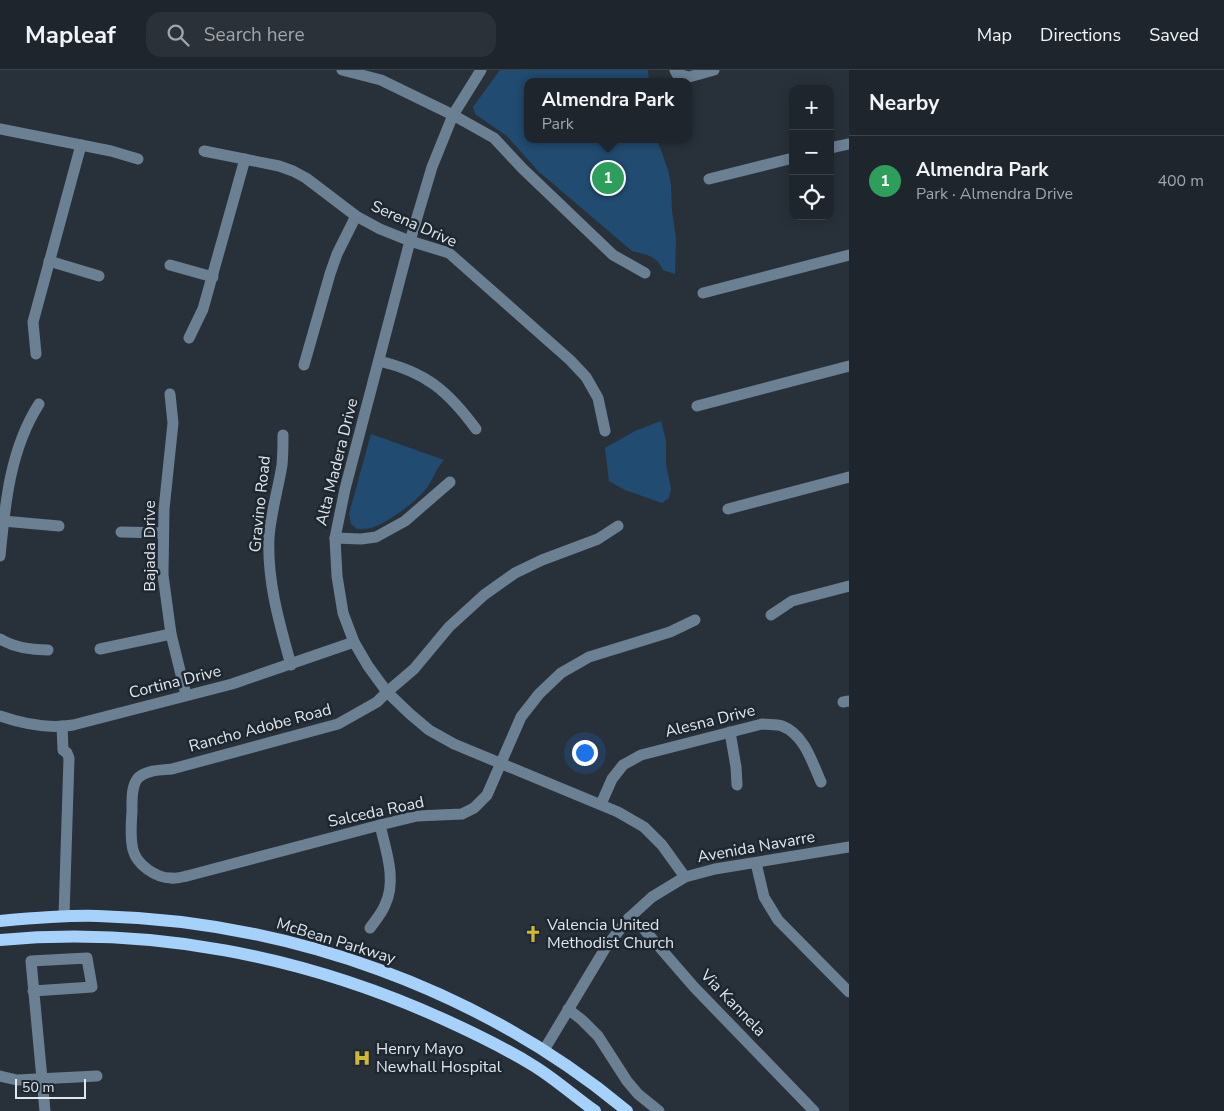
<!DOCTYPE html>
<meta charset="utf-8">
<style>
body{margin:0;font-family:"Nunito Sans",sans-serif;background:#2b3138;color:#f1f3f6}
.controls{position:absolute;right:15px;top:15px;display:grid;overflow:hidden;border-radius:10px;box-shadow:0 2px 12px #0003}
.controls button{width:45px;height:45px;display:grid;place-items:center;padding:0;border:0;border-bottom:1px solid #3c4248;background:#1e252c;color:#f1f3f6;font:25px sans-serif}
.scale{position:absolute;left:15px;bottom:12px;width:71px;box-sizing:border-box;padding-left:5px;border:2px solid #e0e6ec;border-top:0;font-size:14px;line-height:18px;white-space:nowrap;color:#e0e6ec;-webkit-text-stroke:4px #1e2730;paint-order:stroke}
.you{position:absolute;left:584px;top:682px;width:18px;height:18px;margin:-12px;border:4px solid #fff;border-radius:50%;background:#1a73e8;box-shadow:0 0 0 8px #1a73e833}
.badge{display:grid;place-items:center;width:32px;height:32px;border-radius:50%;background:#1a73e8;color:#fff;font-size:16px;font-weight:700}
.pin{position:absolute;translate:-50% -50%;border:2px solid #fff;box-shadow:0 1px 5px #0006}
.popup{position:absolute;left:524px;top:8px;width:168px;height:65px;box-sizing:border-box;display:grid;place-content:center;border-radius:10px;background:#1e252c;filter:drop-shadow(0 1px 4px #0005);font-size:16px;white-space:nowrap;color:#a1a5a9}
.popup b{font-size:19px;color:#f1f3f6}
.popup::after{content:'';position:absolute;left:50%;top:100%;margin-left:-10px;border:10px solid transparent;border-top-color:#1e252c}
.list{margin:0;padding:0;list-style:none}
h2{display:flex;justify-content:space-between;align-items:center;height:65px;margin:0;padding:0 20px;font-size:21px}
h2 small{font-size:16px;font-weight:400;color:#a1a5a9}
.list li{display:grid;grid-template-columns:32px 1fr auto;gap:15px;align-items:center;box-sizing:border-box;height:90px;padding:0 20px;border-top:1px solid #3c4248}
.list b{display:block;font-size:19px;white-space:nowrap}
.list p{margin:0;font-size:16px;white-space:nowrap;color:#a1a5a9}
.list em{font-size:16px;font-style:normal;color:#a1a5a9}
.icon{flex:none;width:28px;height:28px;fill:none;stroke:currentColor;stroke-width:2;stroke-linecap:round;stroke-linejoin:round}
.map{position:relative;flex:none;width:849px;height:1041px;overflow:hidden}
header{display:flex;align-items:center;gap:30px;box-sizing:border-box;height:70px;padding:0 25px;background:#1e252c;border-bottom:1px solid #3c4248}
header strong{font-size:24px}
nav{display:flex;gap:28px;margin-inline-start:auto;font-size:18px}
.search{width:350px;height:45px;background:#2b3138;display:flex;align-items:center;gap:12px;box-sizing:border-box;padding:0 18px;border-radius:15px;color:#a1a5a9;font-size:19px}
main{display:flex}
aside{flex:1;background:#1e252c}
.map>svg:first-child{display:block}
.green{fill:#214b71}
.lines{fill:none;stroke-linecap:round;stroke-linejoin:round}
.minor{stroke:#6c8094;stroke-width:11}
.major{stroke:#a6d1fa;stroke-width:12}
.labels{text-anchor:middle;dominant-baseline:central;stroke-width:5;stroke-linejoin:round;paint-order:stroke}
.street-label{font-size:16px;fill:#e0e6ec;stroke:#1e2730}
.poi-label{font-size:16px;fill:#e0e6ec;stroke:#1e2730;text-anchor:start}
</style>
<header>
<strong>Mapleaf</strong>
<div class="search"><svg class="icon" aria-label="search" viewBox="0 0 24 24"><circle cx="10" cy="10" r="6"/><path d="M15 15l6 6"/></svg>Search here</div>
<nav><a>Map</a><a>Directions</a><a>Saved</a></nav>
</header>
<main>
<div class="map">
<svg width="849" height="1041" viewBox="0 0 849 1041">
<rect width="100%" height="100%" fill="#28313a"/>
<g class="green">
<path d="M 500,0 L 648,0 L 649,12 L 528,12 L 528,69 L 657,69 L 668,100 L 671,115 L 672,141 L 676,168 L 675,204 L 663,200 C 656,185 647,185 632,181 L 538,101 L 507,66 L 475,44 L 473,37 Z"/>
<path d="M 661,351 L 666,371 L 666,394 L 671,419 L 669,428 L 662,433 L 625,420 L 609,411 L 605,378 L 635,361 Z"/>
<path d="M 371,364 L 444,390 C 435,400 435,406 428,416 C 419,430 391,450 376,456 C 370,459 363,459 357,459 L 351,454 L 349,444 Z"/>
</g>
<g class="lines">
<g class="minor">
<path d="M 342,0 L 381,10 L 453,45 L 494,68 L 523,99 L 613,185 L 645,203"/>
<path d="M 481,0 L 453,45 L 432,97 L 410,171 L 345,419 L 335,468 L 337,506 L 343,543 L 354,572 L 368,596 L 387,622 L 410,644 L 429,660 L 454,674 L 618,742 L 644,757 L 662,775 L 685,807"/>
<path d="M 675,0 L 677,4 L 689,7 L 714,0"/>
<path d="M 0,59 L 111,81 L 138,89"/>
<path d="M 830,78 L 849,74"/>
<path d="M 204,81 L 279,96 L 293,101 L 306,108 L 356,146 L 380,159 L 410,171 L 449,183 L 570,290 L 586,307 L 598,328 L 605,361"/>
<path d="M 709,109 L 793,88"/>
<path d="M 49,191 L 99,206"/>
<path d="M 170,195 L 213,207"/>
<path d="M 703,223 L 849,185"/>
<path d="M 189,268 L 203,239 L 245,89"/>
<path d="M 36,284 L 33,252 L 81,75"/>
<path d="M 379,291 C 426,302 448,321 476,359"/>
<path d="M 304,295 L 330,204 L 337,184 L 356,146"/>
<path d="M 170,324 L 173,353 L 164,439 L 163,505 L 171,564 L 186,625"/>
<path d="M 697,336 L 849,296"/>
<path d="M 283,365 C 283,375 283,385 282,395 C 278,420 271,442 269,467 C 267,511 279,552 291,595"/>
<path d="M 728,439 L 849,407"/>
<path d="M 3,451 L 59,456"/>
<path d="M 618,456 L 598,469 L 542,490 L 515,503 L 484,525 L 449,557 L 414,599 L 387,622 L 377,632 L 338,654 L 172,699 C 161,700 146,700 138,708 C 131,716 132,731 132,741 C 131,754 130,768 133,780 C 137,795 156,808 171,808 C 176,809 182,807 187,806 L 380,755 L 417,746 L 462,744 L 474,738 L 487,725 L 521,647 L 539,624 L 561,603 L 589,587 L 670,562 L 695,550"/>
<path d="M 121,462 L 163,463"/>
<path d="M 335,468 L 361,469 L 376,467 L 405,451 L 450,412"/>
<path d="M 0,486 C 5,434 10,379 39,334"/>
<path d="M 771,545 L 792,531 L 849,516"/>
<path d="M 0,569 C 15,578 32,580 48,580"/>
<path d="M 100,579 L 171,564"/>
<path d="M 843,632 L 849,631"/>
<path d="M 0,646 C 23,654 49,659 73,655 L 232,614 L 354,572"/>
<path d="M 62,656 L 63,680 L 67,683 L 69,688 L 64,846"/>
<path d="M 730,662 L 736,697 L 737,715"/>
<path d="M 601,734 L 612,709 L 623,695 L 641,685 L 762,654 C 768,655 776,654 782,656 C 804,664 812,692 821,712"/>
<path d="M 756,793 L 764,827 L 778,850 L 849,922"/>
<path d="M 629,848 L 642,857 L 694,917 L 814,1041"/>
<path d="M 370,858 C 375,851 382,843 385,835 C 397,810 386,781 380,755"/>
<path d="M 33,921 L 92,917 L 87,888 L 31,891 L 45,1041"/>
<path d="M 568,939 L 582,950 L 598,966 L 627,1011 L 638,1024 L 659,1041"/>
<path d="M 544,980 L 606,877 L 629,848 L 652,827 L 685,807 L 715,799 L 849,777"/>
<path d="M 0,1006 L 17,1010 L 97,1006"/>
</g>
<g class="major">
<path d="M 0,851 C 33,848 65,845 98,846 C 289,851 480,919 627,1041"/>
<path d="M 0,870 C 152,856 304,886 443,949 C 474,963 505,978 534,996 C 555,1009 574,1026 595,1041"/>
</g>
</g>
<defs>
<g id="church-bare" transform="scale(1.35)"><path d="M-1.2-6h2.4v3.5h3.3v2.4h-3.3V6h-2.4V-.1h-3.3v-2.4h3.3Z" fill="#d0b736" stroke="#1e2730" stroke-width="2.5" paint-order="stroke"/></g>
<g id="hospital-bare" transform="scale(1.35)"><path d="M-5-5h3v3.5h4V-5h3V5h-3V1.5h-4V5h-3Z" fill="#d0b736" stroke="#1e2730" stroke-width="2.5" paint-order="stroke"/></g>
</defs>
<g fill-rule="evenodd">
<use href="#church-bare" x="533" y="864"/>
<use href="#hospital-bare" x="362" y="988"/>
</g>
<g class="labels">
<g class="street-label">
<text transform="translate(414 154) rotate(24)">Serena Drive</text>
<text transform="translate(337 392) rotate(-76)">Alta Madera Drive</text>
<text transform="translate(260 434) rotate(-84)">Gravino Road</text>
<text transform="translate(150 476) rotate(-90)">Bajada Drive</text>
<text transform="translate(175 612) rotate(-14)">Cortina Drive</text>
<text transform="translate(710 651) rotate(-14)">Alesna Drive</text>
<text transform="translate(260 658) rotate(-15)">Rancho Adobe Road</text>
<text transform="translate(376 742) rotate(-12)">Salceda Road</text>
<text transform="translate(756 777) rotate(-10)">Avenida Navarre</text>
<text transform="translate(336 871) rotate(17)">McBean Parkway</text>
<text transform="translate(733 933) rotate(46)">Via Kannela</text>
</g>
<g class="poi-label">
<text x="547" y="855">Valencia United<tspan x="547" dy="18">Methodist Church</tspan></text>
<text x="376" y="979">Henry Mayo<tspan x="376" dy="18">Newhall Hospital</tspan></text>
</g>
</g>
</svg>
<div class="controls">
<button>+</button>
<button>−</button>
<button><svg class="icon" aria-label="locate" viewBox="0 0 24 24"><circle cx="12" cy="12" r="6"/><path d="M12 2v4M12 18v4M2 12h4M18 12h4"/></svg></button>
</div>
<div class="scale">50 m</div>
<div class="you"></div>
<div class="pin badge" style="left:608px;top:108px;background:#2e9e5b">1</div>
<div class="popup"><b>Almendra Park</b>Park</div>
</div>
<aside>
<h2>Nearby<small></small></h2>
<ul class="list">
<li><span class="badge" style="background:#2e9e5b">1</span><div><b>Almendra Park</b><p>Park · Almendra Drive</p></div><em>400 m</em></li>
</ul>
</aside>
</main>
